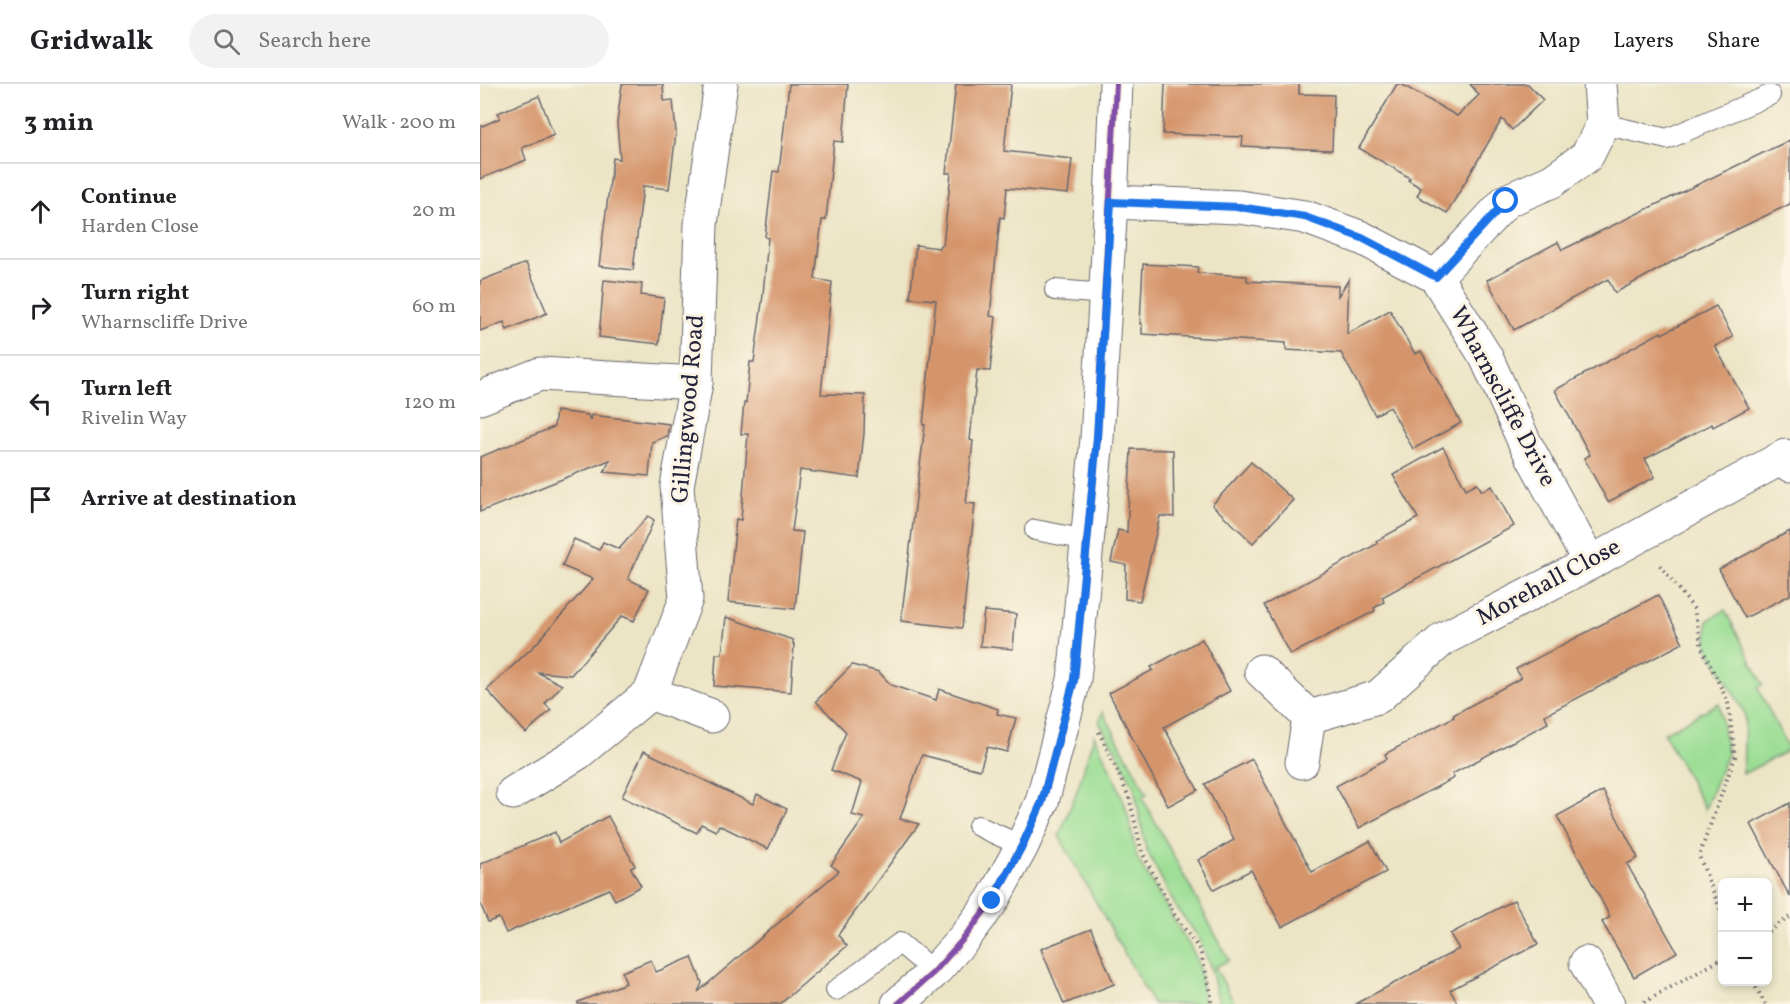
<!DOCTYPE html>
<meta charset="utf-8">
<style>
body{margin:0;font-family:Vollkorn,serif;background:#f2f2f2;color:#202124}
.controls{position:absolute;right:18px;bottom:18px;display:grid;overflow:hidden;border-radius:9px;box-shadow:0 3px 9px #0003}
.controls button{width:54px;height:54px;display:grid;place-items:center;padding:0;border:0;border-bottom:2px solid #e0e0e0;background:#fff;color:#202124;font:30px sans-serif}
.stop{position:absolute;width:18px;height:18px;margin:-14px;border:4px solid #1a73e8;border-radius:50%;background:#fff}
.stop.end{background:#1a73e8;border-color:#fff;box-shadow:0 2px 6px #0008}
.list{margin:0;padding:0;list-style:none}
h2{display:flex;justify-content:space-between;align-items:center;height:78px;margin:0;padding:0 24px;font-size:26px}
h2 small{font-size:20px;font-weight:400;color:#757577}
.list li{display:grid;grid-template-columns:39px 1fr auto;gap:18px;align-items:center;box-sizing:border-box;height:96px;padding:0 24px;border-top:2px solid #e0e0e0}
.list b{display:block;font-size:22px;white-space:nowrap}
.list p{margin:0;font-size:20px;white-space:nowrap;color:#757577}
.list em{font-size:20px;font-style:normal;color:#757577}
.icon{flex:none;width:33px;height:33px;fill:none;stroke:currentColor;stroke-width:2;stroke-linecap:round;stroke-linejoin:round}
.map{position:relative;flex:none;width:1310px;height:920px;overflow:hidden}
header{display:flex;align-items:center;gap:36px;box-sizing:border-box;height:84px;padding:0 30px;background:#fff;border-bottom:2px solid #e0e0e0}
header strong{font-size:28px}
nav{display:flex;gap:33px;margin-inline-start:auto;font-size:21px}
.search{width:420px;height:54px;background:#f2f2f2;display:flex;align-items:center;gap:15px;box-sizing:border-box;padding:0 21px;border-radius:33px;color:#757577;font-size:22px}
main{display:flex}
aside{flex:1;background:#fff}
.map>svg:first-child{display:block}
.green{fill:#9cde95;stroke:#5f8068;stroke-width:1.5}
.building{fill:#d5956c}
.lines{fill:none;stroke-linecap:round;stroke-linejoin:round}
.service-casing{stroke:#68666b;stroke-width:22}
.minor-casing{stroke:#68666b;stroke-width:35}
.path{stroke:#68666b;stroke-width:4;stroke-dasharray:1.5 4.5;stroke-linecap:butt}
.service{stroke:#fff;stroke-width:20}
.minor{stroke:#fff;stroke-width:33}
.bus-1-casing{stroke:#fcf5e5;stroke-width:10}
.bus-1{stroke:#824fa8;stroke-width:6}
.route{stroke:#1a73e8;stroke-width:8}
.labels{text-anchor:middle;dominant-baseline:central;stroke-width:6;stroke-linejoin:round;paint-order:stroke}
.street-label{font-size:24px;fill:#22223b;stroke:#fcf5e5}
</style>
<header>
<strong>Gridwalk</strong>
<div class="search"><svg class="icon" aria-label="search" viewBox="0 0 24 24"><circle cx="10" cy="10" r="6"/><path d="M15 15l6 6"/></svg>Search here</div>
<nav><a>Map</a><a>Layers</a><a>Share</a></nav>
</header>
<main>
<aside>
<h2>3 min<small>Walk · 200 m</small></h2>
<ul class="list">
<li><svg class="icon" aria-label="ahead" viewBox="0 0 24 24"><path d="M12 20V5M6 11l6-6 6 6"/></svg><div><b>Continue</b><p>Harden Close</p></div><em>20 m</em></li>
<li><svg class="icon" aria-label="right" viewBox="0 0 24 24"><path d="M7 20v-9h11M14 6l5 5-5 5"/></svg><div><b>Turn right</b><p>Wharnscliffe Drive</p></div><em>60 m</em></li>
<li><svg class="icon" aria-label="left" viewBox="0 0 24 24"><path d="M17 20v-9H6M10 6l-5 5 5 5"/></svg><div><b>Turn left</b><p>Rivelin Way</p></div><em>120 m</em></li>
<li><svg class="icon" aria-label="arrive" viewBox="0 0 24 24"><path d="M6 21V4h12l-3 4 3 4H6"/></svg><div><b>Arrive at destination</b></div></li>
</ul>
</aside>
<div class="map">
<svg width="1310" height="920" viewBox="0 0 1310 920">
<rect width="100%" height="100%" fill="#fcf5e5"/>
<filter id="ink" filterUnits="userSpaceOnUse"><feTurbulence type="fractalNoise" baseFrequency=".0167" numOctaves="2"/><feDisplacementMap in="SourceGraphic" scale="12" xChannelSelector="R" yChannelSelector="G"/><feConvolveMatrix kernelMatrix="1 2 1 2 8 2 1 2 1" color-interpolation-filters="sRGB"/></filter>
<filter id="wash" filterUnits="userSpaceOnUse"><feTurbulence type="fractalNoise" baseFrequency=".008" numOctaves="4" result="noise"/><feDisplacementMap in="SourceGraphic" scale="24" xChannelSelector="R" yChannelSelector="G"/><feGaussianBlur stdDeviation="1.35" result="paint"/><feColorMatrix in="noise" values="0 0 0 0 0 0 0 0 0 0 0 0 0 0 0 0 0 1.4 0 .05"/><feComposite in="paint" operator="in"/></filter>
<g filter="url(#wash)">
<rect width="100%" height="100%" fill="#ebe4c5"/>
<g class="green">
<path d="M 1245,526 L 1283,600 L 1278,604 L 1309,666 L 1263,690 L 1265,630 L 1227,562 L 1227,537 Z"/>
<path d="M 1239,619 L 1247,670 L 1225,725 L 1184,649 Z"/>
<path d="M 623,628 L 667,710 L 662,713 L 749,876 L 735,883 L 755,920 L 739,920 L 731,884 L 718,852 L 696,823 L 666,765 L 654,703 L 637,668 L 619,638 Z"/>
<path d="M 614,651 L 634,693 L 647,727 L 657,774 L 715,871 L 720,889 L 724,920 L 673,920 L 579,752 L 598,704 Z"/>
</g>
<g id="blocks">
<g class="building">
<path d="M 142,0 L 183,0 L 184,17 L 193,16 L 196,49 L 189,105 L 163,102 L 153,186 L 119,182 L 133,74 L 140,75 L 137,39 Z"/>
<path d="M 309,0 L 368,0 L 363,58 L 354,57 L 346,136 L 342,136 L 335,195 L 352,198 L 341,310 L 385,311 L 384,349 L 379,394 L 320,386 L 312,447 L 323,448 L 315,525 L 248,518 L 256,435 L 261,436 L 268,350 L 261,350 L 264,319 L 266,319 L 270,278 L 274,278 L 283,211 L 288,154 L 285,153 L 293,87 L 299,88 Z"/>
<path d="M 476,0 L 531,0 L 524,67 L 592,75 L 588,110 L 527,104 L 524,134 L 520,133 L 510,232 L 516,233 L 510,287 L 497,286 L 490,356 L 493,357 L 486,419 L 495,420 L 482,544 L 421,537 L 445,341 L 443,341 L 456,216 L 430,214 L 436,161 L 459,164 L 460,161 L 463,161 L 471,89 L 466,89 Z"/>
<path d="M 685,0 L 819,0 L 819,10 L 854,11 L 852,66 L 762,62 L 763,53 L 683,50 Z"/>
<path d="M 917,0 L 921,0 L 977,32 L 999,11 L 990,0 L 1048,0 L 1063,16 L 1032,46 L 1022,35 L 967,129 L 937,112 L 941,104 L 928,96 L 930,94 L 879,64 Z"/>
<path d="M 59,12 L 74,51 L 42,64 L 46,76 L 0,95 L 0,43 L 20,34 L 18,29 Z"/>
<path d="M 1310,56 L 1310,120 L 1210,168 L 1135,209 L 1128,195 L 1034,246 L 1007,196 L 1078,158 L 1082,166 Z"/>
<path d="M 46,179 L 67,229 L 27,246 L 24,238 L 0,247 L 0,197 Z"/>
<path d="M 663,180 L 718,183 L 717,189 L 767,192 L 767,197 L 858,202 L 858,212 L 869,195 L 867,250 L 910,226 L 935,270 L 941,267 L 981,339 L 933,365 L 910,323 L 895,331 L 861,269 L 806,266 L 806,259 L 662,250 L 662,240 L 660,240 Z"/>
<path d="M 124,196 L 162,200 L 161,211 L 184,214 L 179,260 L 119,253 Z"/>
<path d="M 1236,222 L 1253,253 L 1235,262 L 1269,324 L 1233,343 L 1232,340 L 1165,375 L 1175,393 L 1128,418 L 1104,374 L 1110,371 L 1075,306 L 1181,248 L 1182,250 Z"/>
<path d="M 76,327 L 108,331 L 110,337 L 111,331 L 189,340 L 187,352 L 172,358 L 169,392 L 124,388 L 130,376 L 0,428 L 0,373 L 74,343 Z"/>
<path d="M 963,363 L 986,405 L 997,399 L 1002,407 L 1012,402 L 1034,442 L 902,513 L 904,518 L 894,524 L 895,527 L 810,571 L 784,521 L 897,460 L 896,457 L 938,434 L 913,391 Z"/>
<path d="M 651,365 L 693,366 L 694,433 L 680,432 L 660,517 L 645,515 L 646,481 L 631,478 L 638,446 L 647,448 Z"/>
<path d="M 771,378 L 813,416 L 773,459 L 732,421 Z"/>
<path d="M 168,432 L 174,436 L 148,495 L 169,505 L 154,537 L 142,532 L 91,591 L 57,588 L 82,601 L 65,620 L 71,626 L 46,649 L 7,606 L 55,561 L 113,495 L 82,482 L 94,455 L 119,466 L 123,458 L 139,465 Z"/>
<path d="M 1310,447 L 1310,511 L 1265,534 L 1239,485 Z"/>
<path d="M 1178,511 L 1203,559 L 1065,631 L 1068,639 L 972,690 L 974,694 L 879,744 L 856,702 L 907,675 L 905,670 L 974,633 L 973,631 L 1041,594 L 1036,585 Z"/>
<path d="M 504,527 L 536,530 L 533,565 L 500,562 Z"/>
<path d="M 246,533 L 313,556 L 313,560 L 314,560 L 311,608 L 234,602 L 236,570 L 242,570 Z"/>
<path d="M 722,555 L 750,607 L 684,643 L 718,706 L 688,722 L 629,609 L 673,586 L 671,583 Z"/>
<path d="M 372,581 L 399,588 L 411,601 L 456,616 L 459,605 L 518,625 L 517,630 L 536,634 L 527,668 L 507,663 L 500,686 L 442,671 L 420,735 L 439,740 L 358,851 L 367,862 L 300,920 L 98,920 L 98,918 L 146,899 L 142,888 L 171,876 L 176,888 L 212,873 L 222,899 L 218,908 L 359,787 L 351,781 L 384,734 L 372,731 L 382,698 L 351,686 L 366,648 L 336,617 Z"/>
<path d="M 164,667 L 273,720 L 277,710 L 307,725 L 288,765 L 239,741 L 236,747 L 221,740 L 217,749 L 142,713 Z"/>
<path d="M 772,675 L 832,788 L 890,757 L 906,788 L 802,843 L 771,786 L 734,806 L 718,776 L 754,756 L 725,700 Z"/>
<path d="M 1123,707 L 1158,774 L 1147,780 L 1197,868 L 1154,893 L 1122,838 L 1130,833 L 1077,732 Z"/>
<path d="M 1310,719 L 1310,813 L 1271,740 Z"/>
<path d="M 128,732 L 155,782 L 151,784 L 161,802 L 135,816 L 129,805 L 26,849 L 19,834 L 8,838 L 0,819 L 0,780 L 75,748 L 79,759 Z"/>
<path d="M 1034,816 L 1058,860 L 970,906 L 978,920 L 875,920 L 979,865 L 970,850 Z"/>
<path d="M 611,845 L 634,900 L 584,920 L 561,865 Z"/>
</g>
</g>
</g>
<g filter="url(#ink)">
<use href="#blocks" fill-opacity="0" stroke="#68666b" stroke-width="1.5"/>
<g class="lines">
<g class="service-casing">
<g id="service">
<path d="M 1123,40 L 1187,55 L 1290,11"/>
<path d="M 575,206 L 626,210"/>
<path d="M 555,446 L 607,456"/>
<path d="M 498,742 L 542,762"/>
<path d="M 356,906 L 420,859 L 454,888"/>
</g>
</g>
<g class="minor-casing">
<g id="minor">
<path d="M 631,118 L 759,123 L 825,133 L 882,154 L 956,193 L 1006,273 L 1044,357 L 1110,479"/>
<path d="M 956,193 L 1026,117 L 1072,97 L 1107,72 L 1123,40 L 1120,0"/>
<path d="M 0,314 L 60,290 L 216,299"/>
<path d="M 781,587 L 829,633 L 822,678"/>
<path d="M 170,609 L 232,632"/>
<path d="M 829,633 L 898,613 L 963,555 L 1110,479 L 1305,372 L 1310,381"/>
<path d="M 33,709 L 98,669 L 170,609 L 206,515 L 197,402 L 216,299 L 221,140 L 241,0"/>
<path d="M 1106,879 L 1128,920"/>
<path d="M 418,920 L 454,888 L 485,853 L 512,817 L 542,762 L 562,718 L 594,596 L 617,354 L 631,118 L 636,0"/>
</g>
</g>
<g class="path">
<path d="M 1180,481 L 1214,525 L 1222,564 L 1248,618 L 1255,673 L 1219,772 L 1242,830"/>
<path d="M 619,648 L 649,713 L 662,768 L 694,830 L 720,866 L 731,909 L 731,920"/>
<path d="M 1288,847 L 1310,833"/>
<path d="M 1273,898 L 1285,920"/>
<path d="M 1164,918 L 1242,875"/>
</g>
<use href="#service" class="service"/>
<use href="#minor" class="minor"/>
<g class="bus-1-casing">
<path id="bus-1" d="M 418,920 L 454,888 L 485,853 L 512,817 L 542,762 L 562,718 L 594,596 L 617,354 L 636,0"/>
</g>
<use href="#bus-1" class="bus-1"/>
</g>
</g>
<g class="lines" filter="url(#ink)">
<path class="route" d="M 512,817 L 542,762 L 562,718 L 594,596 L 617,354 L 631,118 L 759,123 L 825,133 L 882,154 L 956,193 L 1026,117"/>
</g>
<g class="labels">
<g class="street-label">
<text transform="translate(1022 313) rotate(62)">Wharnscliffe Drive</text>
<text transform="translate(209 325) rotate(-85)">Gillingwood Road</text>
<text transform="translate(1069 499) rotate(-28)">Morehall Close</text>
</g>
</g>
</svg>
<div class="controls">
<button>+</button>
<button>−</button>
</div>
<div class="stop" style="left:1026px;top:117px"></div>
<div class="stop end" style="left:512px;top:817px"></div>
</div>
</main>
